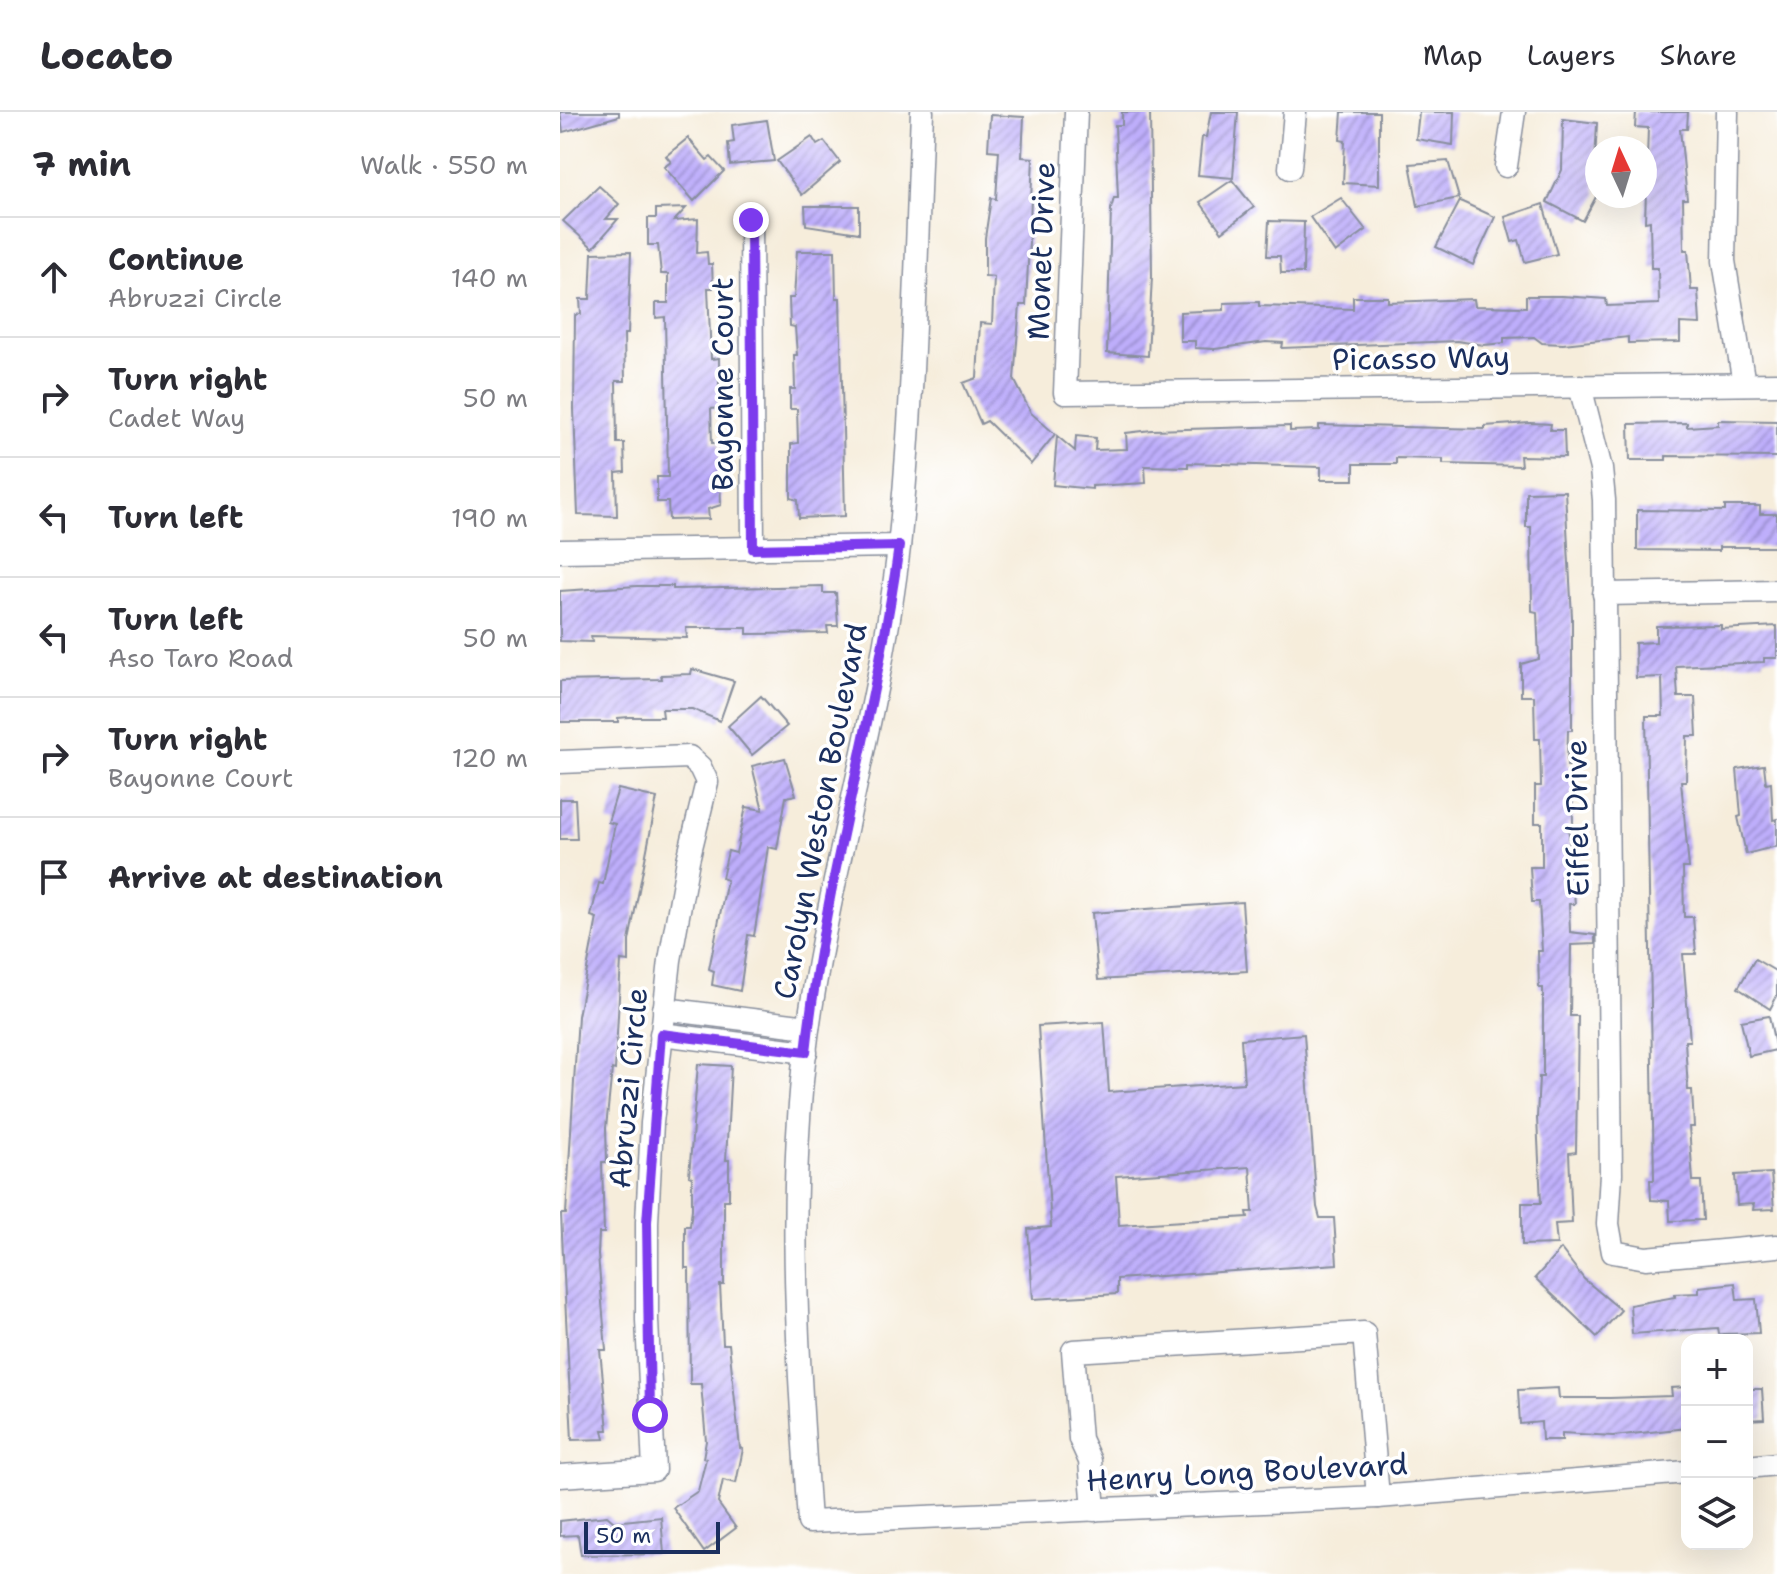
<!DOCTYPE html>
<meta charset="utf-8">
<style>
body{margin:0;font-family:"Shantell Sans",sans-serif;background:#f2f2f3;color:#2b2b33}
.controls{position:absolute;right:24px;bottom:24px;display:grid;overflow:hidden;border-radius:16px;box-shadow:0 8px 32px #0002}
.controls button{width:72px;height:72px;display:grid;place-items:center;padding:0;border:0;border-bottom:2px solid #e1e1e2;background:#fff;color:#2b2b33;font:40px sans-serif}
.compass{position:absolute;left:1025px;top:24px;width:72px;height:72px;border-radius:50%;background:#fff;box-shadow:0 8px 32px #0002;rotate:356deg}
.scale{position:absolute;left:24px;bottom:20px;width:136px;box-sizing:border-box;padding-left:8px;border:4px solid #1b2f5e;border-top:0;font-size:22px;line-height:28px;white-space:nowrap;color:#1b2f5e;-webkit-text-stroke:6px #fff;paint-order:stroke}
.stop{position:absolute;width:24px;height:24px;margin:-18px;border:6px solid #7c3aed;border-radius:50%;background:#fff}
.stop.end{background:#7c3aed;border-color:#fff;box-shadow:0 2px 8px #0008}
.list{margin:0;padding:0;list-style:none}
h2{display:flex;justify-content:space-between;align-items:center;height:104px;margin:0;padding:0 32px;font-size:34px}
h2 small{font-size:26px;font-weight:400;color:#7c7c81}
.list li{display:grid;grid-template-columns:52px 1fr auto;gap:24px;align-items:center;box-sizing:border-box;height:120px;padding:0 32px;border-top:2px solid #e1e1e2}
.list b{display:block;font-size:30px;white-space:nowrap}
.list p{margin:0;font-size:26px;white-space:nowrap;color:#7c7c81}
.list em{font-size:26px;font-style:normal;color:#7c7c81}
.icon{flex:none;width:44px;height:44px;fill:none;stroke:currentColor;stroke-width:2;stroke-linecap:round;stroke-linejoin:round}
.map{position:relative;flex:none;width:1217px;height:1462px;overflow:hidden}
header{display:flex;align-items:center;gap:48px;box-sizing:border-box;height:112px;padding:0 40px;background:#fff;border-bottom:2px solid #e1e1e2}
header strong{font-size:38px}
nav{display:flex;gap:44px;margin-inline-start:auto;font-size:28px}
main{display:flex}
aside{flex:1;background:#fff}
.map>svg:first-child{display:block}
.building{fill:url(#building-hatch);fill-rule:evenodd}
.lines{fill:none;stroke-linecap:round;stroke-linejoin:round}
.minor-casing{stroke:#888e9c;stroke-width:25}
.minor{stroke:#fff;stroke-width:22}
.route{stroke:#7c3aed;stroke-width:10}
.labels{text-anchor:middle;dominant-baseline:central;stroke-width:7;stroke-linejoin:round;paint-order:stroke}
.street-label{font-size:30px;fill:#1b2f5e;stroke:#fff}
</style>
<header>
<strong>Locato</strong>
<nav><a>Map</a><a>Layers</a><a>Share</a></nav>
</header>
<main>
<aside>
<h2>7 min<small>Walk · 550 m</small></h2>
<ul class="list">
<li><svg class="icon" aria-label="ahead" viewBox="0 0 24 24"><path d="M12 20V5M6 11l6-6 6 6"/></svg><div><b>Continue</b><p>Abruzzi Circle</p></div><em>140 m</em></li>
<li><svg class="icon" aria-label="right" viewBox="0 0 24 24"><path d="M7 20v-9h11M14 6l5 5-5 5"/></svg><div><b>Turn right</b><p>Cadet Way</p></div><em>50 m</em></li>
<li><svg class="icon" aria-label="left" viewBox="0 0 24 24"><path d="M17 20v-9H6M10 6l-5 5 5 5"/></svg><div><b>Turn left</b></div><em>190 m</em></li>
<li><svg class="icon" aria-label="left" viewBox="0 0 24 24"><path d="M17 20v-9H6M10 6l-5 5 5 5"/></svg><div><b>Turn left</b><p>Aso Taro Road</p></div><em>50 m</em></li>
<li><svg class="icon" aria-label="right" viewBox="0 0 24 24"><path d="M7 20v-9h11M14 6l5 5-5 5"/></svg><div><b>Turn right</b><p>Bayonne Court</p></div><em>120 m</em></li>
<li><svg class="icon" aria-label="arrive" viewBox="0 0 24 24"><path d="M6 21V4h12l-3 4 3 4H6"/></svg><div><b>Arrive at destination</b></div></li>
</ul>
</aside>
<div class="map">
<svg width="1217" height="1462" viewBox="0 0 1217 1462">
<defs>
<pattern id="building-hatch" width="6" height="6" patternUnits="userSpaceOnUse" patternTransform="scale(2)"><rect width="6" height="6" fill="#beaefb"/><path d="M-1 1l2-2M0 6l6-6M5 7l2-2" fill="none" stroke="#9a8ece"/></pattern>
</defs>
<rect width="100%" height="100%" fill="#fff"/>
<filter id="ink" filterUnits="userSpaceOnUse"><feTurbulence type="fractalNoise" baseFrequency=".0125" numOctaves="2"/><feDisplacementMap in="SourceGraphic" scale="16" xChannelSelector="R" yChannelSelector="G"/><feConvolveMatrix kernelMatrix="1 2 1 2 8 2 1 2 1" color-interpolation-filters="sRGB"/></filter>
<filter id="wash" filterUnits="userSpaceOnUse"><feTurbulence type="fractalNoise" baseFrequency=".006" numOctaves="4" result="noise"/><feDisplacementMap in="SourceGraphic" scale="32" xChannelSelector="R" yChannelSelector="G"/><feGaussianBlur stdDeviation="1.8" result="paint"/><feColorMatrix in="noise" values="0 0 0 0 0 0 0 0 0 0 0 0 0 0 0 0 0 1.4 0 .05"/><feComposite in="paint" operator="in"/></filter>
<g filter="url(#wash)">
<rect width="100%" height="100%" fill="#f6eddb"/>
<g id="blocks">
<g class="building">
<path d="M 0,0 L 59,0 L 59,4 L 3,20 Z"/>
<path d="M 562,0 L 590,0 L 592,164 L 588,244 L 547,241 L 551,97 L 554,86 L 558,86 L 555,13 L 562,13 Z"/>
<path d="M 651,0 L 678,0 L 673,66 L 638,63 L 642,25 L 646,25 Z"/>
<path d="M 782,0 L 819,0 L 819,73 L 783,71 L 785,29 L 780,28 Z"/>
<path d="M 859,0 L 894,0 L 893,33 L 856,27 Z"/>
<path d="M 1076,0 L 1128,0 L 1127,17 L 1120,17 L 1127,87 L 1123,87 L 1124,138 L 1128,138 L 1131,178 L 1138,178 L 1140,212 L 1120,211 L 1120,230 L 1068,231 L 1068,225 L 1003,232 L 982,231 L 974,225 L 944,226 L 944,231 L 924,233 L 897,229 L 722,236 L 723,231 L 706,230 L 655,237 L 635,236 L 635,229 L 620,229 L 620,200 L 664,198 L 664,191 L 699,190 L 699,194 L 793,197 L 793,185 L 828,185 L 828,190 L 914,187 L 915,194 L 966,195 L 966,184 L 1002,184 L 1046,187 L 1047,194 L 1099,192 L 1098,156 L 1091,156 L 1090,109 L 1085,110 L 1088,16 L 1075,15 Z"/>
<path d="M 430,3 L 464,5 L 462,45 L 473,46 L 466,193 L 460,193 L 454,267 L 471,301 L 495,322 L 471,352 L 427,309 L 421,312 L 403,271 L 417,266 L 420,211 L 432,212 L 434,165 L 425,164 L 425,126 L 431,86 L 436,87 L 439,39 L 428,38 Z"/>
<path d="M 1003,7 L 1037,11 L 1034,69 L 1037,83 L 1023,109 L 987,90 L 1002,58 Z"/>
<path d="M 207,8 L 214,49 L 170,53 L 168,31 L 174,30 L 172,13 Z"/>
<path d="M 252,25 L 257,33 L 264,29 L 280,50 L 242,83 L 217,49 Z"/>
<path d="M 128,26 L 147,48 L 151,45 L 164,59 L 134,89 L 104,55 L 111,50 L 106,44 Z"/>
<path d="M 888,49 L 899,86 L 858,94 L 850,52 Z"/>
<path d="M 672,68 L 694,95 L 662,120 L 640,90 Z"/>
<path d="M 39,74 L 59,92 L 46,107 L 58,107 L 33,136 L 3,109 Z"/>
<path d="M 781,86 L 806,118 L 775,141 L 750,105 Z"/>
<path d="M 900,89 L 935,105 L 913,153 L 876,135 Z"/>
<path d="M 983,92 L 997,142 L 965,150 L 959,128 L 952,130 L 945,105 Z"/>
<path d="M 245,94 L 299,94 L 299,121 L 246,113 Z"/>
<path d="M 126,96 L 114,109 L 138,107 L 137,141 L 147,140 L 148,152 L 152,152 L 153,176 L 148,176 L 151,247 L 159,246 L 159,296 L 151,297 L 152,331 L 159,331 L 161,393 L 148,397 L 149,407 L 109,408 L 108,390 L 97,390 L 97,365 L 108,365 L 105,205 L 96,206 L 96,191 L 108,191 L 108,162 L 101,162 L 98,133 L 88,133 L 88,106 L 96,106 L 96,97 Z"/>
<path d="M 709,109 L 744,110 L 743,161 L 721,161 L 720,144 L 707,144 Z"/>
<path d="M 237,139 L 275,139 L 276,186 L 280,186 L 285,404 L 239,406 L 238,388 L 231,386 L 231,332 L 238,331 L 237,297 L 230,297 L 230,277 L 235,277 L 234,243 L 237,243 L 235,215 L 230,214 L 229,186 L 234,186 Z"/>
<path d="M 71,140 L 68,222 L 64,222 L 65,269 L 56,269 L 57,331 L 64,331 L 65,360 L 56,361 L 57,404 L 18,403 L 14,297 L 15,203 L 21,202 L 20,187 L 30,187 L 32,141 Z"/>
<path d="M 1158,308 L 1217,309 L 1217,345 L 1106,344 L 1106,348 L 1070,348 L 1069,312 L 1127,311 L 1127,315 L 1158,313 Z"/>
<path d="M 970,311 L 991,312 L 990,318 L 1004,318 L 1005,345 L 960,344 L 961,354 L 883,352 L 883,347 L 836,346 L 836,352 L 794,352 L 794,368 L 761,368 L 761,355 L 628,351 L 628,355 L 585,354 L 586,371 L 532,374 L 532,377 L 493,373 L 497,324 L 515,339 L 516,324 L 536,326 L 535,338 L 567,337 L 566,321 L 592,318 L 730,314 L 730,319 L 759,318 L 759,313 L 925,317 L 925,314 Z"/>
<path d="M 1005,379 L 1012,505 L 1012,618 L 1008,618 L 1007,654 L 1012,654 L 1013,712 L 1008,712 L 1015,792 L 1009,792 L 1010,820 L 1035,823 L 1035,832 L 1011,833 L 1010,904 L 1018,904 L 1016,1040 L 1009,1041 L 1012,1111 L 995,1112 L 997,1132 L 962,1133 L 962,1091 L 981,1091 L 977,1006 L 979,965 L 983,965 L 983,876 L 979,876 L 978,839 L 982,839 L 979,790 L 972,790 L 970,755 L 982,755 L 982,711 L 975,711 L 975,674 L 981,674 L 980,627 L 975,627 L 974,584 L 961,584 L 961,552 L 979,547 L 977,500 L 972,499 L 971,415 L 966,415 L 966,380 Z"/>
<path d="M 1165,394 L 1200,394 L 1200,402 L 1217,402 L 1217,435 L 1159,435 L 1159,439 L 1077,438 L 1077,398 L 1165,399 Z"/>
<path d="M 77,474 L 113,474 L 113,477 L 263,474 L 263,481 L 276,481 L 278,514 L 267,514 L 268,521 L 187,522 L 187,516 L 126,516 L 127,526 L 31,524 L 32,530 L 0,529 L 0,479 Z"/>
<path d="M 1161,513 L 1161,517 L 1217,514 L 1217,546 L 1204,546 L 1204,550 L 1116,554 L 1118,585 L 1135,585 L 1137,624 L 1127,624 L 1126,669 L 1121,669 L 1129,756 L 1123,756 L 1124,805 L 1133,805 L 1136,842 L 1123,842 L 1130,929 L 1125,929 L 1128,978 L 1132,978 L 1134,1015 L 1129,1015 L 1133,1069 L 1141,1069 L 1143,1108 L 1110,1109 L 1109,1089 L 1091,1088 L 1090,1068 L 1094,1068 L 1086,604 L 1103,604 L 1102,565 L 1076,566 L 1075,531 L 1096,530 L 1096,514 Z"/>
<path d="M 132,557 L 174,569 L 160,609 L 132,597 L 102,597 L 103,605 L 69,605 L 58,606 L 58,610 L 0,610 L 0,569 L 102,567 L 101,563 L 131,562 Z"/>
<path d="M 201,584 L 227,614 L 192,643 L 168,614 Z"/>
<path d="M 225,646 L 236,683 L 226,685 L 217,737 L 208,735 L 194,824 L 188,823 L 180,879 L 152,873 L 154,859 L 149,857 L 167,768 L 162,766 L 168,739 L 176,741 L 186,695 L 203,698 L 192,654 Z"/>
<path d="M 1204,653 L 1206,671 L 1211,670 L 1213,708 L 1217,707 L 1217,734 L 1186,742 L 1178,705 L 1181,704 L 1177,657 Z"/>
<path d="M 58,677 L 97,686 L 69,829 L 69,850 L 61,849 L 55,958 L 52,957 L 46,1016 L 47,1050 L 42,1050 L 44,1121 L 39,1121 L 38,1143 L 46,1238 L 40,1238 L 48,1318 L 43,1318 L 45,1327 L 12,1328 L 1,1102 L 6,1102 L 18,904 L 37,806 L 31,804 L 39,771 L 43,772 L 55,712 L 48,710 Z"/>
<path d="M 0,687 L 15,687 L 17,727 L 0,727 Z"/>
<path d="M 682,790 L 687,859 L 538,868 L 532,801 Z"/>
<path d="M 1195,847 L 1217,860 L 1217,884 L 1210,897 L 1178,876 Z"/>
<path d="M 1209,904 L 1216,938 L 1189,944 L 1181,909 Z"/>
<path d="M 544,910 L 549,980 L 684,971 L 681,927 L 744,922 L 757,1095 L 760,1106 L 774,1106 L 777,1152 L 557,1167 L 557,1182 L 473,1187 L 468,1117 L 491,1115 L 478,914 ZM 690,1055 L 693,1100 L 687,1100 L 688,1105 L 559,1113 L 556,1064 Z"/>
<path d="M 138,952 L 171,954 L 166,1048 L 169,1048 L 169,1088 L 164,1088 L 164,1173 L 160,1173 L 163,1232 L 169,1232 L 180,1336 L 183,1337 L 176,1371 L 163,1368 L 158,1391 L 176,1416 L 144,1440 L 113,1396 L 138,1379 L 146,1347 L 143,1346 L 146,1329 L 141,1272 L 130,1272 L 129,1156 L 125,1156 L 125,1114 L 130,1114 L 132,1097 L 132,1065 L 129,1064 Z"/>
<path d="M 1211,1061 L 1214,1097 L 1193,1098 L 1194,1092 L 1177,1093 L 1175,1063 Z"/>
<path d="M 1001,1137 L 1024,1167 L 1061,1198 L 1037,1225 L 975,1166 Z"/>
<path d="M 1175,1171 L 1177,1188 L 1196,1187 L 1199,1221 L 1159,1222 L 1158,1216 L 1072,1222 L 1070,1193 L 1115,1185 L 1115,1182 L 1139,1181 L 1139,1175 Z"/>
<path d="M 1127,1275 L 1127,1316 L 1053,1324 L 1002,1321 L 1002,1328 L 982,1328 L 981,1310 L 960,1312 L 958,1278 L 998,1276 L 999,1286 L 1050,1286 L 1112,1284 L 1111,1276 Z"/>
<path d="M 1187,1277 L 1202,1277 L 1204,1307 L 1187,1308 Z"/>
<path d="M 47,1404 L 54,1410 L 101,1405 L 104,1442 L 21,1443 L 18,1423 L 0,1424 L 0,1409 Z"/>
</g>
</g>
</g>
<g filter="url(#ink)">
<use href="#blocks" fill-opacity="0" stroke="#888e9c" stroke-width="2"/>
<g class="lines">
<g class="minor-casing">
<g id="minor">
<path d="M 362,0 C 356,145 354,291 339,435 C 321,591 275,742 251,897 C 224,1068 238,1239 249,1410 L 818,1385 L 1127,1360"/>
<path d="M 516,0 L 505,281 L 1217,272"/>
<path d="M 1167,0 L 1164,149 L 1184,272"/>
<path d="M 946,54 L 954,0"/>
<path d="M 730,56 L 735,0"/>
<path d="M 191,108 L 193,437"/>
<path d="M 1020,274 L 1041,357 L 1044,388 L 1051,1062 L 1048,1112 L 1053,1140 L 1086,1146 L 1217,1134"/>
<path d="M 0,439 L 339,434"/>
<path d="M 1044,482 L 1217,479"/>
<path d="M 0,650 L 129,645 L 140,655 L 147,670 L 128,748 L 110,848 L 92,1011 L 87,1110 L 87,1208 L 94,1358 L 0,1364"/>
<path d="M 104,897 L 248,915"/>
<path d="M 101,922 L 246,940"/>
<path d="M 1187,1355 L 1217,1352"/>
<path d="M 534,1398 L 530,1349 L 520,1327 L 513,1239 L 804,1221 L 818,1385"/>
</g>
</g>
<use href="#minor" class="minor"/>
</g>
</g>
<g class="lines" filter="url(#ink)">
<path class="route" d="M 90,1303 L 87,1110 L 101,922 L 246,940 C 264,769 316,604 339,434 L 193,437 L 191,108"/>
</g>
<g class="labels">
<g class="street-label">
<text transform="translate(481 139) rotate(-88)">Monet Drive</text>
<text transform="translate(861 246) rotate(-1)">Picasso Way</text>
<text transform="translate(162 272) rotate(-90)">Bayonne Court</text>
<text transform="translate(260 699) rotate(-79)">Carolyn Weston Boulevard</text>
<text transform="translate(1017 706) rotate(-91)">Eiffel Drive</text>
<text transform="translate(68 976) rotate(-85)">Abruzzi Circle</text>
<text transform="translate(687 1360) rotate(-3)">Henry Long Boulevard</text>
</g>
</g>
</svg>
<div class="controls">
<button>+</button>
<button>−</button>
<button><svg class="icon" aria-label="layers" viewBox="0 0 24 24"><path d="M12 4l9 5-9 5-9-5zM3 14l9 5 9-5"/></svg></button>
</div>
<svg class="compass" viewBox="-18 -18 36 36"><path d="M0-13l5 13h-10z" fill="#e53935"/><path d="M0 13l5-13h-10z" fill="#7c7c81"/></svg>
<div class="scale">50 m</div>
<div class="stop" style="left:90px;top:1303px"></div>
<div class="stop end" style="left:191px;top:108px"></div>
</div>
</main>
